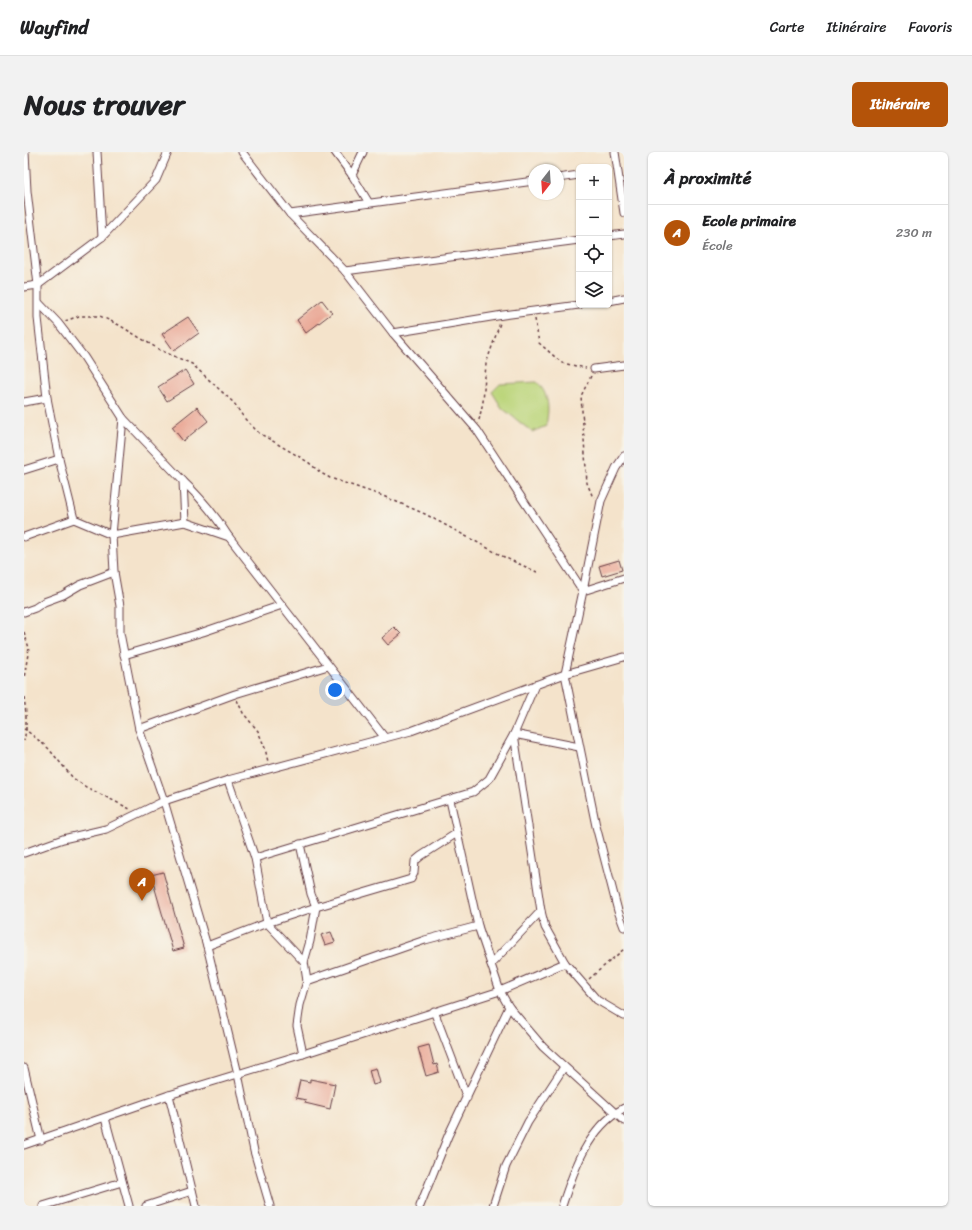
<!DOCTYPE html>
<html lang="fr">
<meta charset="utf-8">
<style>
body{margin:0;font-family:Sriracha,sans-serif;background:#f2f2f2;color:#202124}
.controls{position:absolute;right:12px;top:12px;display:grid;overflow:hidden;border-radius:6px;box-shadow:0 1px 3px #0004}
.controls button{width:36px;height:36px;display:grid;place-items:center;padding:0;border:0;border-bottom:1px solid #e0e0e0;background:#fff;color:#202124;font:20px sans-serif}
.compass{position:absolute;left:504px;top:12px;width:36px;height:36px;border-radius:50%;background:#fff;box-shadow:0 1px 3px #0004;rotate:197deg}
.you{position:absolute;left:311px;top:538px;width:14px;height:14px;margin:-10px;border:3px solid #fff;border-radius:50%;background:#1a73e8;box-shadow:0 0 0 6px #1a73e833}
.badge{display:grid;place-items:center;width:26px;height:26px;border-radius:50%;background:#b45309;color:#fff;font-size:13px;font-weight:700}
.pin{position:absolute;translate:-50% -33px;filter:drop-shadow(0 1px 2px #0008)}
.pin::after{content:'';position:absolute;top:21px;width:14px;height:12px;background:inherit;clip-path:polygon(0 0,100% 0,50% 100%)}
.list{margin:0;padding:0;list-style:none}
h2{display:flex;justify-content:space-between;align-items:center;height:52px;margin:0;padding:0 16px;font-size:17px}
h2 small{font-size:13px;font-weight:400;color:#757577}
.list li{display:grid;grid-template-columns:26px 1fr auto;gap:12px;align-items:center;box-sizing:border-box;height:56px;padding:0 16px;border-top:1px solid #e0e0e0}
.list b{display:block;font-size:15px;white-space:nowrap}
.list p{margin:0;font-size:13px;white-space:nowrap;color:#757577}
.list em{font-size:13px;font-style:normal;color:#757577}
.icon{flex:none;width:22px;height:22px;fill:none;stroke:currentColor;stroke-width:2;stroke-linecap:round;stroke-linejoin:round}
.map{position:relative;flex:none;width:600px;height:1054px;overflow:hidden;border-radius:6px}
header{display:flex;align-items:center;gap:24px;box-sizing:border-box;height:56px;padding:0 20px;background:#fff;border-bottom:1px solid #e0e0e0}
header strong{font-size:19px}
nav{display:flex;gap:22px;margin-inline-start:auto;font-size:14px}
.intro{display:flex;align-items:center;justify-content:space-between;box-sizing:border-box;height:96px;padding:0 24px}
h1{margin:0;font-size:28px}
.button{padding:10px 18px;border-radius:6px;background:#b45309;color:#fff;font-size:14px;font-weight:700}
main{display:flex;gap:24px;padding:0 24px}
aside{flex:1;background:#fff;border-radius:6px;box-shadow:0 1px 3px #0004}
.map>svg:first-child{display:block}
.green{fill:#bbd57a;stroke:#827a52}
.building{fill:#eaa997}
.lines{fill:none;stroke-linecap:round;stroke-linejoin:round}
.street-casing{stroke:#643c43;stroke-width:9}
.path{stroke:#643c43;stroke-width:1.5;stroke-dasharray:3 3;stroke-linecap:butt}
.street{stroke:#fff;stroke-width:7}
</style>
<header>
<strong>Wayfind</strong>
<nav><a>Carte</a><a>Itinéraire</a><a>Favoris</a></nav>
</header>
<div class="intro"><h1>Nous trouver</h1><a class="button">Itinéraire</a></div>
<main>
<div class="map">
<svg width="600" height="1054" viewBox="0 0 600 1054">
<rect width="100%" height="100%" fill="#f7f3e8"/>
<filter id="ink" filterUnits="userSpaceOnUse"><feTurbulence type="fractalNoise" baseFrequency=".025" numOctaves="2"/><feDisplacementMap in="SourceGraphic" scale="8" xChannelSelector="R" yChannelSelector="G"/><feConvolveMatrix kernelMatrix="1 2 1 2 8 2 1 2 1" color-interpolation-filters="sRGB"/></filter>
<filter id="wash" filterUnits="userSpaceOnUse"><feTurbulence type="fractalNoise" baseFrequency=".012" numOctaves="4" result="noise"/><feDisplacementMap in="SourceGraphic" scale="16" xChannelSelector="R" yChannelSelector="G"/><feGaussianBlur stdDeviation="0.9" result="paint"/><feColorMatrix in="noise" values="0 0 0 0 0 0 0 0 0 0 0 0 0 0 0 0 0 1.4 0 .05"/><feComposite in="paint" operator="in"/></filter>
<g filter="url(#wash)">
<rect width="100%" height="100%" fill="#f4e3cb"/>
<path class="green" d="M 513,230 C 526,244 525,256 522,274 L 508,280 L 478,256 L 468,240 L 476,232 Z"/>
<g id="blocks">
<g class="building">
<path d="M 298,148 L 308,161 L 282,181 L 273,168 Z"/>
<path d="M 164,165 L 175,181 L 150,199 L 138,182 Z"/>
<path d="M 161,218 L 170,232 L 143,249 L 134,235 Z"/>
<path d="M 173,255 L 184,269 L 159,289 L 148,275 Z"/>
<path d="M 595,408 L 598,418 L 578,424 L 575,414 Z"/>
<path d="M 370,475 L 377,482 L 364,493 L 358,486 Z"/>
<path d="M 139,720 L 160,796 L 149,799 L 127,723 Z"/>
<path d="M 307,780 L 311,790 L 301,793 L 297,783 Z"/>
<path d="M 405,893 L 410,913 L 413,912 L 415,920 L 402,924 L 394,896 Z"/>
<path d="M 352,916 L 356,931 L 349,933 L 345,918 Z"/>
<path d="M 286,927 L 311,932 L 306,957 L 281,951 L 282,948 L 272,946 L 276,928 L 286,930 Z"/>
</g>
</g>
</g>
<g filter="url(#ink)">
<use href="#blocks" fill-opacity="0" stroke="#643c43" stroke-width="1"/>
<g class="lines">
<g class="street-casing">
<g id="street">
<path d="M 1,0 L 3,39 L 14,133 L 14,166 L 23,246 L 35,307 L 50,367 L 88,383 L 90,420 L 96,454 L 96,481 L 115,577 L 140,649 L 183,794 L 214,922 L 230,999 L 246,1054"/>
<path d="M 73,0 L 78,85"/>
<path d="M 218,0 L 266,62 L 321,119 L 369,181 L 453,278 L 559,439 L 541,522 L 572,674 L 594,759 L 600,775"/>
<path d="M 311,0 L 328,23 L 345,51"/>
<path d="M 591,0 L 600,61"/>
<path d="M 328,23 L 339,0"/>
<path d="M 534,26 L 555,23"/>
<path d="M 266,62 L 510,29"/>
<path d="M 585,84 L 600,82"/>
<path d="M 321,119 L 555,88"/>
<path d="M 0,135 L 14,133 L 78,85 L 132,28 L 144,0"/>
<path d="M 585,149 L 600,146"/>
<path d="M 15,151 L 34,171 L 60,205 L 99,266 L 159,329 L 161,370 L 205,385 L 361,586"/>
<path d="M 369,181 L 479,163 L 555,153"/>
<path d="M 570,217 L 600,213"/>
<path d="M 0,250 L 23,246"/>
<path d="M 99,266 L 88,383 L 161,370"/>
<path d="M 600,304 L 592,316 L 577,349 L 559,439 L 600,426"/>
<path d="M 0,318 L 35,307"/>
<path d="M 159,329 C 177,346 192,364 205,385"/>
<path d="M 0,385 L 50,367"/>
<path d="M 0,460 L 11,456 L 20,450 L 39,443 L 56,433 L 90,420"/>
<path d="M 100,503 L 179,480 L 258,453"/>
<path d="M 511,533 L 490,582 L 517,759 L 521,775 L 541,811 L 573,848 L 600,864"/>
<path d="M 115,577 L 211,542 L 304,514"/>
<path d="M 204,628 L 231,706 L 243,771 L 280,810 L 283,829 L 276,853 L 273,874 L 279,902"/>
<path d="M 426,648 L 454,774 L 476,839 L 485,855 L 519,895 L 600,969"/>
<path d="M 276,692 L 287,742 L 292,755 L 286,789 L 280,810"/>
<path d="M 0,701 L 39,687 L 82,677 L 140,649 L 204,628 L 387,579 L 541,522 L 600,505"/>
<path d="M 231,706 L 449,640 L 465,627 L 490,582 L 555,595"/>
<path d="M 183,794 L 243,771 L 292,755 L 387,727 L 390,721 L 391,709 L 397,704 L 433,681"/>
<path d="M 467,812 L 517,759"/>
<path d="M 283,829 L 401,788 L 454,774"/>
<path d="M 410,859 L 443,946"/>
<path d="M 0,916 L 17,988"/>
<path d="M 145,943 L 172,1054"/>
<path d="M 81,966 L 105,1054"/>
<path d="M 0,993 L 145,943 L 279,902 L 476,839 L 541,811"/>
<path d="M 19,1054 L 98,1030"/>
<path d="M 122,1054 L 168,1039"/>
<path d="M 396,1054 L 424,984 L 485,855"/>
<path d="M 469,1054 L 482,1014 L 504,970 L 540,915"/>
<path d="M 538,1054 C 550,1017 564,976 600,956"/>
</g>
</g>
<g class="path">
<path d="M 511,167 L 515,191 L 538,211 L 562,216"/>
<path d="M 41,169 L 55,164 L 76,164 L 95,173 L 136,198 L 168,212 L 210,251 L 220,266 L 235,281 L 284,310 L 297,321 L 306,326 L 359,344 L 401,362 L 482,406 L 513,420"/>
<path d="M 567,224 L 557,244 L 563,331 L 568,343 L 571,345"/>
<path d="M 455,268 L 459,250 L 462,212 L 476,171"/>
<path d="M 0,480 L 5,496 L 0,526"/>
<path d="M 0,545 L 2,561 L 2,578 L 24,596 L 49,626 L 62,635 L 106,657"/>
<path d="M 213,548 L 219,561 L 234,579 L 241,596 L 244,610"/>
<path d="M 0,577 L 2,578 L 0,589"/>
<path d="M 565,827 L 600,797"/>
</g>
<use href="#street" class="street"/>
</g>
</g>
</svg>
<div class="controls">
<button>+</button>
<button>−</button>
<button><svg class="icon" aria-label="locate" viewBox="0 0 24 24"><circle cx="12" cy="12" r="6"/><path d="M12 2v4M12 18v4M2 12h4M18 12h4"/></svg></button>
<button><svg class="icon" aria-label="layers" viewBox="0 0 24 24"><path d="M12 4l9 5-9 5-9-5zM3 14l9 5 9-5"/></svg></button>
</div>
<svg class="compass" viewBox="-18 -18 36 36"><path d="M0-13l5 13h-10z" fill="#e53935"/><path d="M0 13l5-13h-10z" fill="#757577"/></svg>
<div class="you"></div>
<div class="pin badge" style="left:118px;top:749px">A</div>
</div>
<aside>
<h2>À proximité<small></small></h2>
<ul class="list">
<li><span class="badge">A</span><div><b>Ecole primaire</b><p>École</p></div><em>230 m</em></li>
</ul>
</aside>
</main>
